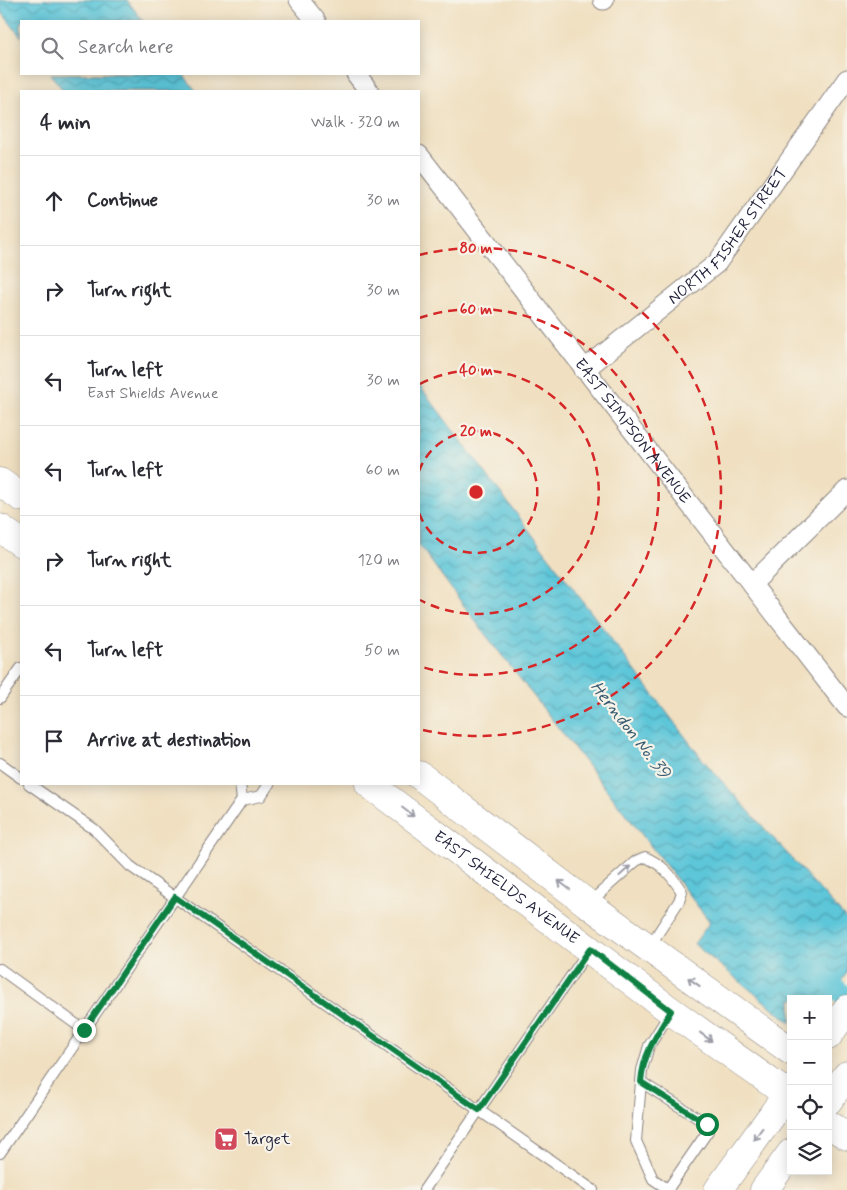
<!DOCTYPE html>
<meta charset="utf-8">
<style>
body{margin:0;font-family:Mynerve,sans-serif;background:#f2f2f3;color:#2b2b33}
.controls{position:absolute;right:15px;bottom:15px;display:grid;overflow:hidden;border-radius:0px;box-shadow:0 2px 12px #0003}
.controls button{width:45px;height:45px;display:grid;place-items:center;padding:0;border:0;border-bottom:1px solid #e1e1e2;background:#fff;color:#2b2b33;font:25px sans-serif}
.stop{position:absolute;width:15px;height:15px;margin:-11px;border:4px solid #0b8043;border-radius:50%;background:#fff}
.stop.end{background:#0b8043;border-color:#fff;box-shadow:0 1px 5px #0008}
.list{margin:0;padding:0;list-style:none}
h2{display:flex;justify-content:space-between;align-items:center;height:65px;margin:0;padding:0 20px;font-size:21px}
h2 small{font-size:16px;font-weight:400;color:#7c7c81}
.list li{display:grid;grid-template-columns:32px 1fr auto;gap:15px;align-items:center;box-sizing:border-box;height:90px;padding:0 20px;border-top:1px solid #e1e1e2}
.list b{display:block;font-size:19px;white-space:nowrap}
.list p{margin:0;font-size:16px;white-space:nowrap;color:#7c7c81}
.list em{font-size:16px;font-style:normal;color:#7c7c81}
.icon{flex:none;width:28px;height:28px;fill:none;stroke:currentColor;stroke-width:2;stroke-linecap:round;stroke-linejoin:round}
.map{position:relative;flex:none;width:847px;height:1190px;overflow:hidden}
.search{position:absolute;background:#fff;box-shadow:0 2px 12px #0003;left:20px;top:20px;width:400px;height:55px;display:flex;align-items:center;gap:12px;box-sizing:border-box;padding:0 18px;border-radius:0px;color:#7c7c81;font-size:19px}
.panel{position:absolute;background:#fff;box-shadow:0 2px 12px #0003;left:20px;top:90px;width:400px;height:695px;border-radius:0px}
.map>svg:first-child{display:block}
.water{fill:url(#water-waves);stroke:#40748a}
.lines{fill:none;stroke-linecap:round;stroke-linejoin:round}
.canal{stroke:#5dc6d9;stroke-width:21}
.lane-casing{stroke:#89817e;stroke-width:12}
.street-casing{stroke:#89817e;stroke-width:21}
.secondary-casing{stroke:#89817e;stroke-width:29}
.lane{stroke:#fff;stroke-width:10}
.street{stroke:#fff;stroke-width:19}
.secondary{stroke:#fff;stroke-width:28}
.oneway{stroke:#9c9ca7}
.route{stroke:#0b8043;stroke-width:6}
.ring{fill:none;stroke:#d62828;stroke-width:2.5;stroke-dasharray:9 6}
.labels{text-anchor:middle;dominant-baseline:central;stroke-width:4.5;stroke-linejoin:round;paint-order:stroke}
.street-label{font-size:16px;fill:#22223b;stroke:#f7f3e8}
.poi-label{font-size:16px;fill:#22223b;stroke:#f7f3e8;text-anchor:start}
.water-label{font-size:18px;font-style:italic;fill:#375b72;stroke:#f7f3e8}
.centre{fill:#d62828;stroke:#f7f3e8;stroke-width:2.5}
.ring-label{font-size:15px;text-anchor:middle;font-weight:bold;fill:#d62828;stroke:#f7f3e8;stroke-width:4.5;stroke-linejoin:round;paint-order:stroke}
</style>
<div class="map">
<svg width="847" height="1190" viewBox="0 0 847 1190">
<defs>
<pattern id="water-waves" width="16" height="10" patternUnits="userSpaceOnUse" patternTransform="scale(1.25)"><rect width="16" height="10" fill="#5dc6d9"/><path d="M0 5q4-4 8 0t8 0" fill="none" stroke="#4ca0b1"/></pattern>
</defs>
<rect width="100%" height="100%" fill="#f7f3e8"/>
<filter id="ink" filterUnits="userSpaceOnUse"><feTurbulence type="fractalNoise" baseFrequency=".02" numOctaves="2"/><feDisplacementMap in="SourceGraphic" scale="10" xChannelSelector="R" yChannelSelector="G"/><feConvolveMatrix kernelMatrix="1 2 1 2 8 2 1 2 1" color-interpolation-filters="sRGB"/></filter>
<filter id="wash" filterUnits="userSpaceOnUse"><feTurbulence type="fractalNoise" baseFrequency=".0096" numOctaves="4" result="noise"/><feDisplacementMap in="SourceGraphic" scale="20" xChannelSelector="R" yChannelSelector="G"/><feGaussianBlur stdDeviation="1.12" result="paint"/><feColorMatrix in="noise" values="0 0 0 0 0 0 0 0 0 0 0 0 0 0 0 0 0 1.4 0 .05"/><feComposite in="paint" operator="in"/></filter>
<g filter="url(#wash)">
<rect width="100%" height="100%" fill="#f0e0c1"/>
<g class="water">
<path d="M 0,0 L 127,0 L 143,21 L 21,21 L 21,37 L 0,10 Z"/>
<path d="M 50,74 L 183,74 L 196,91 L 64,91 Z"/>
<path d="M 419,385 L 702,759 L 847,920 L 847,973 L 827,999 L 791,999 L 791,1023 L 694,944 L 710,922 L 482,630 L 419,545 Z"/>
</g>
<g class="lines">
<path class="canal" d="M 814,968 L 847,999"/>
</g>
</g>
<g filter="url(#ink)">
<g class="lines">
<g class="lane-casing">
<g id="lane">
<path d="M 0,698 L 21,668"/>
<path d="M 0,763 L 21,778"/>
<path d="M 29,784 L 94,829 L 130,866 L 593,1190"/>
<path d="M 240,784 L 242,800 L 261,796 L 269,784"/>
<path d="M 589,903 L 636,861 L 645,857 C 662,864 672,876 682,892 L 679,901 L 649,947"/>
<path d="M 0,969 L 84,1030"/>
<path d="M 641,1082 L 707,1124 L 708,1131 L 668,1189"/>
<path d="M 0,1153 L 242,800"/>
<path d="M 424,1190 L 589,950"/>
<path d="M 669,1190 L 653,1179 L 636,1141 L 642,1070 L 649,1046 L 670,1013"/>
</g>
</g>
<g class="street-casing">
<g id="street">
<path d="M 299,0 L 316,21"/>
<path d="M 603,0 L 604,0"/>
<path d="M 356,74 L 369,91"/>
<path id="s1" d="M 419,155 L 847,707"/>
<path id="s2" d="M 584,370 L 717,263 L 847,79"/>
<path d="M 752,584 L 847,490"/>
</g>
</g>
<g class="secondary-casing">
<g id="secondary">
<path d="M 0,482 L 21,497"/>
<path d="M 0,528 L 21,543"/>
<path d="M 419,775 L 588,904 L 791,1051"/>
<path id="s3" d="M 369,784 L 671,1011 L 791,1097"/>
<path d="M 828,1036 L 847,1009"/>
<path d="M 828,1101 L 847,1075"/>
<path d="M 828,1124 L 847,1136"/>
<path d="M 718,1190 L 791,1089"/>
<path d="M 764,1190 L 791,1153"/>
</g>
</g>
<use href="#lane" class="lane"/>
<use href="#street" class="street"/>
<use href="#secondary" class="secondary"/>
</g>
<defs><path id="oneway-shaft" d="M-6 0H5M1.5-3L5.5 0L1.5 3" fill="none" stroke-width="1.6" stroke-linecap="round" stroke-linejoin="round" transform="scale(1.25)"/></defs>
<g class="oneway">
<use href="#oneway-shaft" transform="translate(408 812) rotate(37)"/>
<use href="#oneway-shaft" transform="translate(625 871) rotate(-42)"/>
<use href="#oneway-shaft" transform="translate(564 885) rotate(-143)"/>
<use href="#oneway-shaft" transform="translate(694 982) rotate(-144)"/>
<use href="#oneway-shaft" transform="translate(706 1037) rotate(36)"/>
<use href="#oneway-shaft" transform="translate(758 1134) rotate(126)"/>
</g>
</g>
<g class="lines" filter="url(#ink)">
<path class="route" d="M 84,1030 L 175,897 L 479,1110 L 590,949 L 671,1011 C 657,1034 643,1054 641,1082 L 707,1124"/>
</g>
<g class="ring">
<path d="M419 471A61 61 0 1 1 419 513"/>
<path d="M420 384A122 122 0 1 1 420 600"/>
<path d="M419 318A183 183 0 1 1 419 666"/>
<path d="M419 255A244 244 0 1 1 419 729"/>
</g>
<defs>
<g id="supermarket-square" transform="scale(1.25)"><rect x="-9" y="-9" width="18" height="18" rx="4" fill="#d1495b" stroke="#f7f3e8"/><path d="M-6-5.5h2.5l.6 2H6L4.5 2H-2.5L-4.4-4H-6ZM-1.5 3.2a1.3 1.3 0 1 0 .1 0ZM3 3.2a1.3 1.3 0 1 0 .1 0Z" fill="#fff"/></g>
</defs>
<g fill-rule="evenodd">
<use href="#supermarket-square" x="226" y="1139"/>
</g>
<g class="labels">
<g class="street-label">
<text stroke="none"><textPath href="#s2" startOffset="198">NORTH FISHER STREET</textPath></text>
<text stroke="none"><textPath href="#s1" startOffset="349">EAST SIMPSON AVENUE</textPath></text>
<text stroke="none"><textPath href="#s3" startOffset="172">EAST SHIELDS AVENUE</textPath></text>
</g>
<g class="poi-label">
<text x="244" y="1139">Target</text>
</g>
<g class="water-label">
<text transform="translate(630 730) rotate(52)">Herndon No. 39</text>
</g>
</g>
<circle cx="476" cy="492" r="8" class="centre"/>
<g class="ring-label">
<text x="476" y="253">80 m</text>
<text x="476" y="314">60 m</text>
<text x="476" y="375">40 m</text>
<text x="476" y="436">20 m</text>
</g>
</svg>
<div class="controls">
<button>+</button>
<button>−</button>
<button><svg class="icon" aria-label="locate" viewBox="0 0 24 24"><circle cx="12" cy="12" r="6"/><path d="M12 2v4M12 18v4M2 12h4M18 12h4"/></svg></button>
<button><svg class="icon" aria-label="layers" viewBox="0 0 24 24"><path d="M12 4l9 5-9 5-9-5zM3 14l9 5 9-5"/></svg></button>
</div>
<div class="stop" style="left:707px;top:1124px"></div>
<div class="stop end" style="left:84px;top:1030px"></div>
<div class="search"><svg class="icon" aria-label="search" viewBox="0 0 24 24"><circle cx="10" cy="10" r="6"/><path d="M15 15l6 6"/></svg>Search here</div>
<section class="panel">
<h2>4 min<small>Walk · 320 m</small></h2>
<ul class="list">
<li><svg class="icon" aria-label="ahead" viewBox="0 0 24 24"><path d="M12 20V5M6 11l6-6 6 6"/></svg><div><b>Continue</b></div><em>30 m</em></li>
<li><svg class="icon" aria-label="right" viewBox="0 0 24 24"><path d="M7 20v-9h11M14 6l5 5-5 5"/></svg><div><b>Turn right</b></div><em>30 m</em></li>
<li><svg class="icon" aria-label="left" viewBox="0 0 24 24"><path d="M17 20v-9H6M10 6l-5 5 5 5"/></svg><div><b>Turn left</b><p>East Shields Avenue</p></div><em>30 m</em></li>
<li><svg class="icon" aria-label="left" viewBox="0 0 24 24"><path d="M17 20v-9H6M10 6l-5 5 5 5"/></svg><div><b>Turn left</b></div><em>60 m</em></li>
<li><svg class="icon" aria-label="right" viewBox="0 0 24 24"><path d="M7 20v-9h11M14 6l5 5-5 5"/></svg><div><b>Turn right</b></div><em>120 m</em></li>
<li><svg class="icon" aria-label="left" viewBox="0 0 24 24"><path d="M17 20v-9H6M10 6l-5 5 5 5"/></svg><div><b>Turn left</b></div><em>50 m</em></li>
<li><svg class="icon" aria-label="arrive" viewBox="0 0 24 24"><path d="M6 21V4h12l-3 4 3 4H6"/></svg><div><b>Arrive at destination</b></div></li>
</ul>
</section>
</div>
